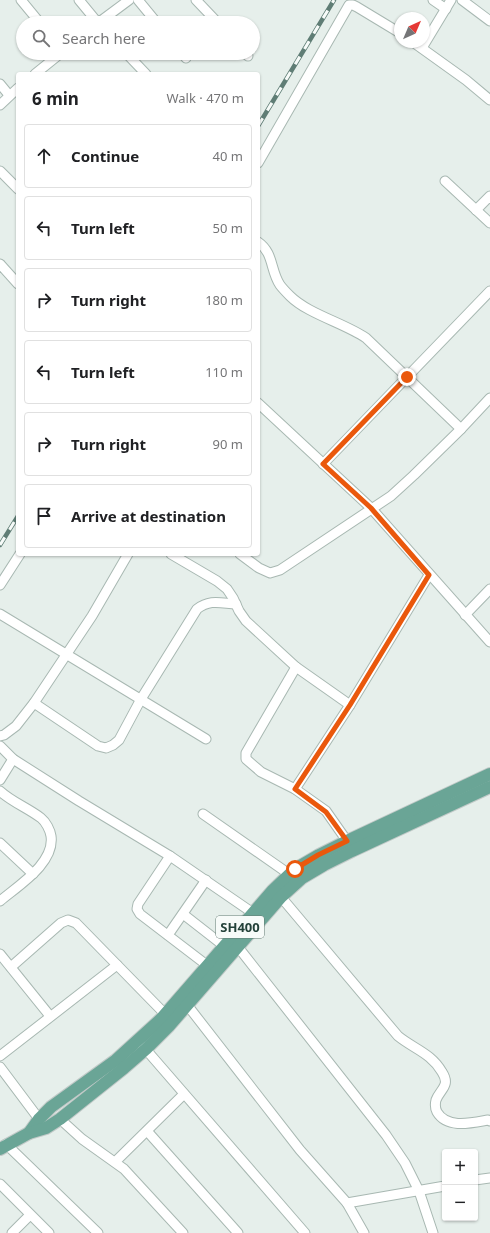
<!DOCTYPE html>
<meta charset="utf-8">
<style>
body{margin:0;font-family:"Noto Sans",sans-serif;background:#f6f6f6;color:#202124}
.controls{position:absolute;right:12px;bottom:12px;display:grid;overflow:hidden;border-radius:4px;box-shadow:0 1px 3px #0004}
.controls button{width:36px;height:36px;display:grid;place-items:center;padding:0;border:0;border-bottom:1px solid #e0e0e0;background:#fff;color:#202124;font:20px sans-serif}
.compass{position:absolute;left:394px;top:12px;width:36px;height:36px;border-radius:50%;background:#fff;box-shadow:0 1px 3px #0004;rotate:44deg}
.stop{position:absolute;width:12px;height:12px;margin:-9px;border:3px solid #ea580c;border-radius:50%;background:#fff}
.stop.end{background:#ea580c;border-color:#fff;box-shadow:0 1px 4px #0008}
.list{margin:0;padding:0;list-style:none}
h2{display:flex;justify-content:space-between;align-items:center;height:52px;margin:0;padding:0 16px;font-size:17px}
h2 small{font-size:13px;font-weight:400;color:#757577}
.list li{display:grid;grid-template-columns:26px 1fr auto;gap:12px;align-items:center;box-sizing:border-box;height:64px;margin:0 8px 8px;padding:0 8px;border:1px solid #e0e0e0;border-radius:4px}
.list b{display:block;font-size:15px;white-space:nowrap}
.list em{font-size:13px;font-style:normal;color:#757577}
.icon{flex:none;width:22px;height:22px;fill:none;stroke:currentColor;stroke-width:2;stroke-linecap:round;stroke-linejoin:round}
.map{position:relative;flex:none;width:490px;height:1233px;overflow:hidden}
.search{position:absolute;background:#fff;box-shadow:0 1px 3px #0004;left:16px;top:16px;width:244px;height:44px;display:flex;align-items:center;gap:10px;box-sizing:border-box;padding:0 14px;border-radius:22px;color:#757577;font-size:15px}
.panel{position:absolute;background:#fff;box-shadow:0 1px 3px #0004;left:16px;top:72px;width:244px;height:484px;border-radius:4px}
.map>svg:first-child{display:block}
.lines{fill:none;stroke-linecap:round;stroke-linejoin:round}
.minor-casing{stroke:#a8b8b2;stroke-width:11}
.major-casing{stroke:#c2cac8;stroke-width:14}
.minor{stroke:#fff;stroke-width:9}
.major{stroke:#6aa596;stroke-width:12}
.rail-casing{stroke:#5f7d75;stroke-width:4.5}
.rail{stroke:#f7fbf9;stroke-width:3;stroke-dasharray:9;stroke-linecap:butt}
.route{stroke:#ea580c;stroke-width:5}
.labels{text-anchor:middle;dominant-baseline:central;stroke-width:3;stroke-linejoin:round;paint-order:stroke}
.shield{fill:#f7fbf9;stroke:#637a73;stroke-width:1}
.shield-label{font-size:13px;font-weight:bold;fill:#24423a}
</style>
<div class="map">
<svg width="490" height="1233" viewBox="0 0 490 1233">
<rect width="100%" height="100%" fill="#e6efeb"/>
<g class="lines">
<g class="minor-casing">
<g id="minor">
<path d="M 21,0 L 40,23"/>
<path d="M 79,0 L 98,23 L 129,0"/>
<path d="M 138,0 L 157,23"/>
<path d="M 196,0 L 218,23"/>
<path d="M 433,0 L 446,9"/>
<path d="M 462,0 L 490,21"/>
<path d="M 413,42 L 466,80 L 490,100"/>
<path d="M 422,48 L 451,0"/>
<path d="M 126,53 L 146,74"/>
<path d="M 182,53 L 186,58"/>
<path d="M 245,53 L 248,56"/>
<path d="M 35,74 L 61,53"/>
<path d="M 0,84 L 9,95"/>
<path d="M 0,105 L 18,88"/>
<path d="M 258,163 L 349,5 L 353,5 L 357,7 L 400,33"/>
<path d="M 0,171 L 18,189"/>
<path d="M 445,181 L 490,223"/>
<path d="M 476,210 L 490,196"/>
<path d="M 258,242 C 274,253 270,270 280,285 C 283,289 287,293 290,296 C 308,314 344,323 366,338 L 461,429"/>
<path d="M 0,264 L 18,284"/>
<path d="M 258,403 L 371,508 L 490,642"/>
<path d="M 323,464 L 490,291"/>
<path d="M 171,554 L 217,581 L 227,589 L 233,598 L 239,611 L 246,621 L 296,667 L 350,705"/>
<path d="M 240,554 L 259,568 L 270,573 L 280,570 L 391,496 L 414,475 L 461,429 L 490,398"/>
<path d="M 0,585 L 20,554"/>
<path d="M 0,614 L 206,739"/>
<path d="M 465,615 L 490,589"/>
<path d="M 296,667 L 246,753 L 246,759 L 261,772 L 295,789 L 326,811 L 347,841"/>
<path d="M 34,703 L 98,746 L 106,748 L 113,745 L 119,740 L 141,699 L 197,609 C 210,599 220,603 236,604"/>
<path d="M 0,736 L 4,735 L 16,726 L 34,703 L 92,616 L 128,554"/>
<path d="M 0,746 L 13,759 L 79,801 L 170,856 L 253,913"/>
<path d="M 0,780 L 13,759"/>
<path d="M 295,789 L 350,705 L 429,575"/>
<path d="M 0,791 C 12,802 28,808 41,818 C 46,822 50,830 51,836 C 55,863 19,885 0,901"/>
<path d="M 203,814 L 289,874"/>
<path d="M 0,843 L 33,874"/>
<path d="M 170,856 L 138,904 L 137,909 L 140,914 L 208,966"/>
<path d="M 281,897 L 398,1036 C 414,1049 431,1053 442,1072 C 451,1086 440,1089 436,1100 C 435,1104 435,1108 437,1112 C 447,1129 471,1123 488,1120 L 490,1121"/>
<path d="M 183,914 L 224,946"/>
<path d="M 168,935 L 206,880"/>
<path d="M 238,947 L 386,1135 L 405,1163 L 419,1191 L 433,1233"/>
<path d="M 0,954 L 50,1016"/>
<path d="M 11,967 L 61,923 L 68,920 L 76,923 L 165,1014"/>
<path d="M 188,1006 L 300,1150 L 347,1203 L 364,1233"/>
<path d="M 142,1045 L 305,1233"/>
<path d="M 0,1056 L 117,965"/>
<path d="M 0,1067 L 39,1119"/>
<path d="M 60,1119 L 82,1139 L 124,1169 L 183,1233"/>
<path d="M 147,1131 L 238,1233"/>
<path d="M 6,1144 L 98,1233"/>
<path d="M 115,1162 L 184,1094"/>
<path d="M 475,1180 L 490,1178"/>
<path d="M 0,1184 L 49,1233"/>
<path d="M 347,1203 L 445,1186"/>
<path d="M 12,1233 L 30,1215"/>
</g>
</g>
<g class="major-casing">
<g id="major">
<path d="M 29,1133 L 39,1119 L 51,1107 L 116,1060 L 161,1019 L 273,890 L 295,869 L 319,855 L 347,841 L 490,774"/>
<path d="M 0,1149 L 29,1133 L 46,1128 L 60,1119 L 124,1068 L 146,1049 L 169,1026 L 281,897 L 302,878 L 324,865 L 352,851 L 490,787"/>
</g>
</g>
<use href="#minor" class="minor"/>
<use href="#major" class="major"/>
<g class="rail-casing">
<g id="rail">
<path d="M 258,126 L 334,0"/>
<path d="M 0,545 L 18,516"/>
</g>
</g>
<use href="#rail" class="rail"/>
</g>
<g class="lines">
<path class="route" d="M 295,869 L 318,855 L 347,841 L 326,812 L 295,789 L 350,705 L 429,575 L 371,508 L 323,464 L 407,377"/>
</g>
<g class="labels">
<rect class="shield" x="216" y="916" width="48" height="22" rx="3"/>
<g class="shield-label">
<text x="240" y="927">SH400</text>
</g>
</g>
</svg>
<div class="controls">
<button>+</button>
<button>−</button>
</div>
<svg class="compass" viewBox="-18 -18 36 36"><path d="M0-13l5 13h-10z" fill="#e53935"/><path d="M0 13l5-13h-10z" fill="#757577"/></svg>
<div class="stop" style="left:295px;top:869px"></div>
<div class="stop end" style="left:407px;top:377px"></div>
<div class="search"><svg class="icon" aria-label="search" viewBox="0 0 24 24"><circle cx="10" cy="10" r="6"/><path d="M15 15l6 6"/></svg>Search here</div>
<section class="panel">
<h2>6 min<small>Walk · 470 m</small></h2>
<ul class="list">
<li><svg class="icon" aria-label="ahead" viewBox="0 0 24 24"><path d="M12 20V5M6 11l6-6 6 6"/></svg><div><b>Continue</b></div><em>40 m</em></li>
<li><svg class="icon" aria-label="left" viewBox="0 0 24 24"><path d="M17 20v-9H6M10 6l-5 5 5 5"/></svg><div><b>Turn left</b></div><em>50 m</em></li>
<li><svg class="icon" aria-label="right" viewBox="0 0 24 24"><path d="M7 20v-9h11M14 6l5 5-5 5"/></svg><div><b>Turn right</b></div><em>180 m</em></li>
<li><svg class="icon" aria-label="left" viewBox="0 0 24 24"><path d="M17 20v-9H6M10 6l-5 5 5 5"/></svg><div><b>Turn left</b></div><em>110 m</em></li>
<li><svg class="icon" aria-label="right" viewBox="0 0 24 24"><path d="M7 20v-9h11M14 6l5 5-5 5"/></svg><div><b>Turn right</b></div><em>90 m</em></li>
<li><svg class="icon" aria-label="arrive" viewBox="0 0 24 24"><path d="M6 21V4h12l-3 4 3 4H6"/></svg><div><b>Arrive at destination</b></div></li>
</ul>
</section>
</div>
